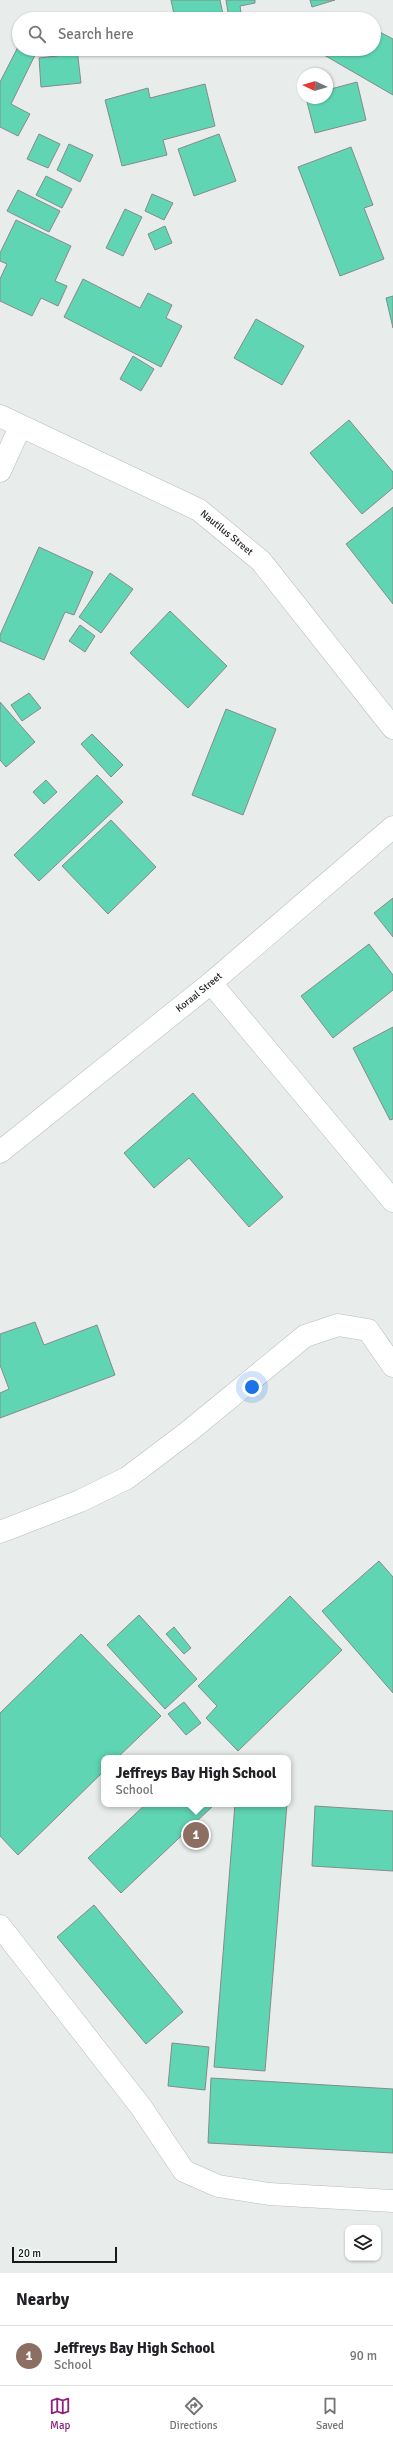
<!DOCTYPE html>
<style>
body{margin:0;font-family:Signika,sans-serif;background:#f6f6f6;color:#202124}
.controls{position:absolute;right:12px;bottom:12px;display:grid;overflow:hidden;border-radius:8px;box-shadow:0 1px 3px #0004}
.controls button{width:36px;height:36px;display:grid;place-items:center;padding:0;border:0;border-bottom:1px solid #e0e0e0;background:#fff;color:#202124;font:20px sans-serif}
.compass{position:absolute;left:297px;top:68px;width:36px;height:36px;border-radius:50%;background:#fff;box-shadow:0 1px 3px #0004;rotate:274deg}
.scale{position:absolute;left:12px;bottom:10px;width:105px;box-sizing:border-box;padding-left:4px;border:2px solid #191b1b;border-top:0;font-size:11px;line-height:14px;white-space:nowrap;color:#191b1b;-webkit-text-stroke:3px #f5fbf9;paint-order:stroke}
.you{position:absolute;left:252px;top:1387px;width:14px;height:14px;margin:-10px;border:3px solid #fff;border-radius:50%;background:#1a73e8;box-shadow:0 0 0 6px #1a73e833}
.badge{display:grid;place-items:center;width:26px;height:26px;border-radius:50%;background:#8e1e80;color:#fff;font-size:13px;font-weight:700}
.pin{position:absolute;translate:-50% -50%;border:2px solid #fff;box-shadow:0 1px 4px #0006}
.popup{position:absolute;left:101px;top:1755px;width:190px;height:52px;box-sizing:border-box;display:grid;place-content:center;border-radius:8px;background:#fff;filter:drop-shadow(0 1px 3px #0005);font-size:13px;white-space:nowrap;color:#757577}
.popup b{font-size:15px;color:#202124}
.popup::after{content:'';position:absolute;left:50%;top:100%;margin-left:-8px;border:8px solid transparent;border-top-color:#fff}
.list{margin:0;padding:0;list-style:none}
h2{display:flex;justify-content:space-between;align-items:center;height:52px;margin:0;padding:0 16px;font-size:17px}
h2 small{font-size:13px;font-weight:400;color:#757577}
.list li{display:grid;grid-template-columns:26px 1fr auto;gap:12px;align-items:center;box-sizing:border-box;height:60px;padding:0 16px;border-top:1px solid #e0e0e0}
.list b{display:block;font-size:15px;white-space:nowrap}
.list p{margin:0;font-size:13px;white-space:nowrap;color:#757577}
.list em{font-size:13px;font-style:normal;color:#757577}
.icon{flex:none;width:22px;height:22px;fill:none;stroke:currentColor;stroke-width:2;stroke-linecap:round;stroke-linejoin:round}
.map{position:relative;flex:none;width:393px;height:2273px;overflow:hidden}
.search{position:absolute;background:#fff;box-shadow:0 1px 3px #0004;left:12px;right:12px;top:12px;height:44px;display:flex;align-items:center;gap:10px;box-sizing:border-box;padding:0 14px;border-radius:22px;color:#757577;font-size:15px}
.sheet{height:112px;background:#fff}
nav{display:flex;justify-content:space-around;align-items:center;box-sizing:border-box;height:56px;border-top:1px solid #e0e0e0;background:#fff;font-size:11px;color:#757577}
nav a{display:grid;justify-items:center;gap:2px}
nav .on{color:#8e1e80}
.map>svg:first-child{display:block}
.building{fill:#5fd5b4;stroke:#868b89}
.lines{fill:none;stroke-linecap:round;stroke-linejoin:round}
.minor-casing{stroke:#b8bdbb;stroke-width:23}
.minor{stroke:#fff;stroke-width:22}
.labels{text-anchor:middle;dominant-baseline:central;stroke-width:3;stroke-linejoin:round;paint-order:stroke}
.street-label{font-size:10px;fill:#191b1b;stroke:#f5fbf9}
</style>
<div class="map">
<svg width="393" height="2273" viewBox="0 0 393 2273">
<rect width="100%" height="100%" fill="#e8edeb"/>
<g class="building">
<path d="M 171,0 L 220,0 L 224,19 L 175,19 Z"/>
<path d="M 226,0 L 255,0 L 255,3 L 240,6 L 242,19 L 229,19 Z"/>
<path d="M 310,0 L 335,0 L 312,7 Z"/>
<path d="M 347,13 L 357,19 L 344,19 Z"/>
<path d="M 374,29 L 393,39 L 393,95 L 324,55 L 327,49 L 374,49 Z"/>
<path d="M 19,45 L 19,49 L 38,49 L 11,104 L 30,114 L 18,136 L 0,127 L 0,82 Z"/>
<path d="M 56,49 L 77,49 L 81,83 L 41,87 L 39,58 L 57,56 Z"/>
<path d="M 357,82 L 366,120 L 315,133 L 306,98 L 327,98 L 327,90 Z"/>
<path d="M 205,84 L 215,126 L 163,140 L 167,155 L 122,166 L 105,100 L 148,88 L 150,98 Z"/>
<path d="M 39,134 L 60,144 L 48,168 L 27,159 Z"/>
<path d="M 219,134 L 236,181 L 194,196 L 178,149 Z"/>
<path d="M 69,144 L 93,155 L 80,182 L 57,170 Z"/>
<path d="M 351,147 L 373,205 L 364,208 L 384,259 L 340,276 L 298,167 Z"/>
<path d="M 46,176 L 72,189 L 62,208 L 36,195 Z"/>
<path d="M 18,190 L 60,211 L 49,232 L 7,211 Z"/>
<path d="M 152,194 L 173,203 L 164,220 L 145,211 Z"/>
<path d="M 125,209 L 142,217 L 123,256 L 106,248 Z"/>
<path d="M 16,220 L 71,246 L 55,281 L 67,286 L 58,306 L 41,298 L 32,316 L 0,301 L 0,279 L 7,264 L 0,261 L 0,253 Z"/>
<path d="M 165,226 L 172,243 L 155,250 L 148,234 Z"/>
<path d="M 83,279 L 140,308 L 148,293 L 172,305 L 166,318 L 182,326 L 161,367 L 64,317 Z"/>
<path d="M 393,296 L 393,328 L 386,298 Z"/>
<path d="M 256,319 L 304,346 L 282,385 L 234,358 Z"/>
<path d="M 133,356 L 154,369 L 141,391 L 120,379 Z"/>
<path d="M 349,420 L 393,472 L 393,488 L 362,514 L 310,453 Z"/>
<path d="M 393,507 L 393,604 L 346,544 Z"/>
<path d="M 39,547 L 93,572 L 74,615 L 65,612 L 44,660 L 0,641 L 0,635 Z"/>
<path d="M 110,573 L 133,589 L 101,633 L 79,617 Z"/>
<path d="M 170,611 L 227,666 L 188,708 L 130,653 Z"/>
<path d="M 80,625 L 95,636 L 85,652 L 69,641 Z"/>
<path d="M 29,693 L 41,708 L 22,721 L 11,705 Z"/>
<path d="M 0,702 L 35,742 L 6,767 L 0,760 Z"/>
<path d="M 226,709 L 276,729 L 243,815 L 192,795 Z"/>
<path d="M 92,734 L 123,765 L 111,777 L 81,744 Z"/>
<path d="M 97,775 L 123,802 L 39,881 L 14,855 Z"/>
<path d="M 46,780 L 57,792 L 44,804 L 33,792 Z"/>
<path d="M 111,820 L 156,867 L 108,914 L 62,866 Z"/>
<path d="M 393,898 L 393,937 L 374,913 Z"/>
<path d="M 369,944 L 393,975 L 393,990 L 333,1038 L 301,996 Z"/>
<path d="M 393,1027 L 393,1119 L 390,1120 L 353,1048 Z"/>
<path d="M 193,1093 L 283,1197 L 249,1227 L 189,1158 L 154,1188 L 124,1153 Z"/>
<path d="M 35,1322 L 44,1345 L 97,1325 L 115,1375 L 0,1418 L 0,1393 L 9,1389 L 0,1365 L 0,1334 Z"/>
<path d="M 379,1561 L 393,1577 L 393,1693 L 322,1611 Z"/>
<path d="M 290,1596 L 342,1650 L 238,1751 L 206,1718 L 217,1706 L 198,1686 Z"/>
<path d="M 139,1615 L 197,1679 L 165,1709 L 107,1645 Z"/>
<path d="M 174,1627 L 191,1648 L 184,1654 L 166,1634 Z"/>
<path d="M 81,1634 L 161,1716 L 117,1758 L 104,1758 L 104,1771 L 18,1855 L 0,1836 L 0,1713 Z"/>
<path d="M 184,1702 L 201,1723 L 186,1735 L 168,1714 Z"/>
<path d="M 146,1804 L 215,1804 L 121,1893 L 88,1858 Z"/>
<path d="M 235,1804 L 287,1804 L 265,2071 L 214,2067 Z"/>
<path d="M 315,1806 L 393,1811 L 393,1871 L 312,1866 Z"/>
<path d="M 94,1905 L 183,2012 L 146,2044 L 57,1937 Z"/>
<path d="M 172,2043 L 209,2047 L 205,2090 L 168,2086 Z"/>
<path d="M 211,2078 L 393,2089 L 393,2153 L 208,2143 Z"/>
</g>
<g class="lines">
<g class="minor-casing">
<g id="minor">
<path id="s1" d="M 0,416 L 199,510 L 261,561 L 393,728"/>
<path d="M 0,471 L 20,427"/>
<path d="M 211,983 L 393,1201"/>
<path id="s2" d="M 0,1152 L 211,983 L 393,827"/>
<path d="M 0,1532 L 80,1501 L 127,1478 L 188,1432 L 305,1336 L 338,1325 L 368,1330 L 393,1366"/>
<path d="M 0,1926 L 141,2107 L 184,2171 L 218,2186 L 269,2194 L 393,2201"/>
</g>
</g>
<use href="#minor" class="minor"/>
</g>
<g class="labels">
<g class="street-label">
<text stroke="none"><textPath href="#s1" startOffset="256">Nautilus Street</textPath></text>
<text stroke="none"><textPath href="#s2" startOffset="255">Koraal Street</textPath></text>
</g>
</g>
</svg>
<div class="controls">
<button><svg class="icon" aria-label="layers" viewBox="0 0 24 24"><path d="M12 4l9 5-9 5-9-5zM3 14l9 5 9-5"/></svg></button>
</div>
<svg class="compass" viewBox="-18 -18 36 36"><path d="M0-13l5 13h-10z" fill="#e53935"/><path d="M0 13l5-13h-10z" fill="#757577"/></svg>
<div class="scale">20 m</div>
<div class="you"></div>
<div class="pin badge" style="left:196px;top:1835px;background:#8d6e63">1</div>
<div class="popup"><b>Jeffreys Bay High School</b>School</div>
<div class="search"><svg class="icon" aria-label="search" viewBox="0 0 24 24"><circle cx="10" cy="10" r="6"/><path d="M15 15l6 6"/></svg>Search here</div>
</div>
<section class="sheet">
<h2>Nearby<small></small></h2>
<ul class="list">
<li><span class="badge" style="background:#8d6e63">1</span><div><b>Jeffreys Bay High School</b><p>School</p></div><em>90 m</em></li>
</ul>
</section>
<nav>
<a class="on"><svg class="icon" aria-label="map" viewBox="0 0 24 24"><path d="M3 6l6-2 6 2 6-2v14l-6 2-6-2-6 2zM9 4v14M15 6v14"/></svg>Map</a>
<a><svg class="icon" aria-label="directions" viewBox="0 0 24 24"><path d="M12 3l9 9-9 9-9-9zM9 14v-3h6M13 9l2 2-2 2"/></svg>Directions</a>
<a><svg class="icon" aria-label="saved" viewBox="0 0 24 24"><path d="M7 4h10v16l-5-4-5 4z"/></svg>Saved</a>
</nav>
